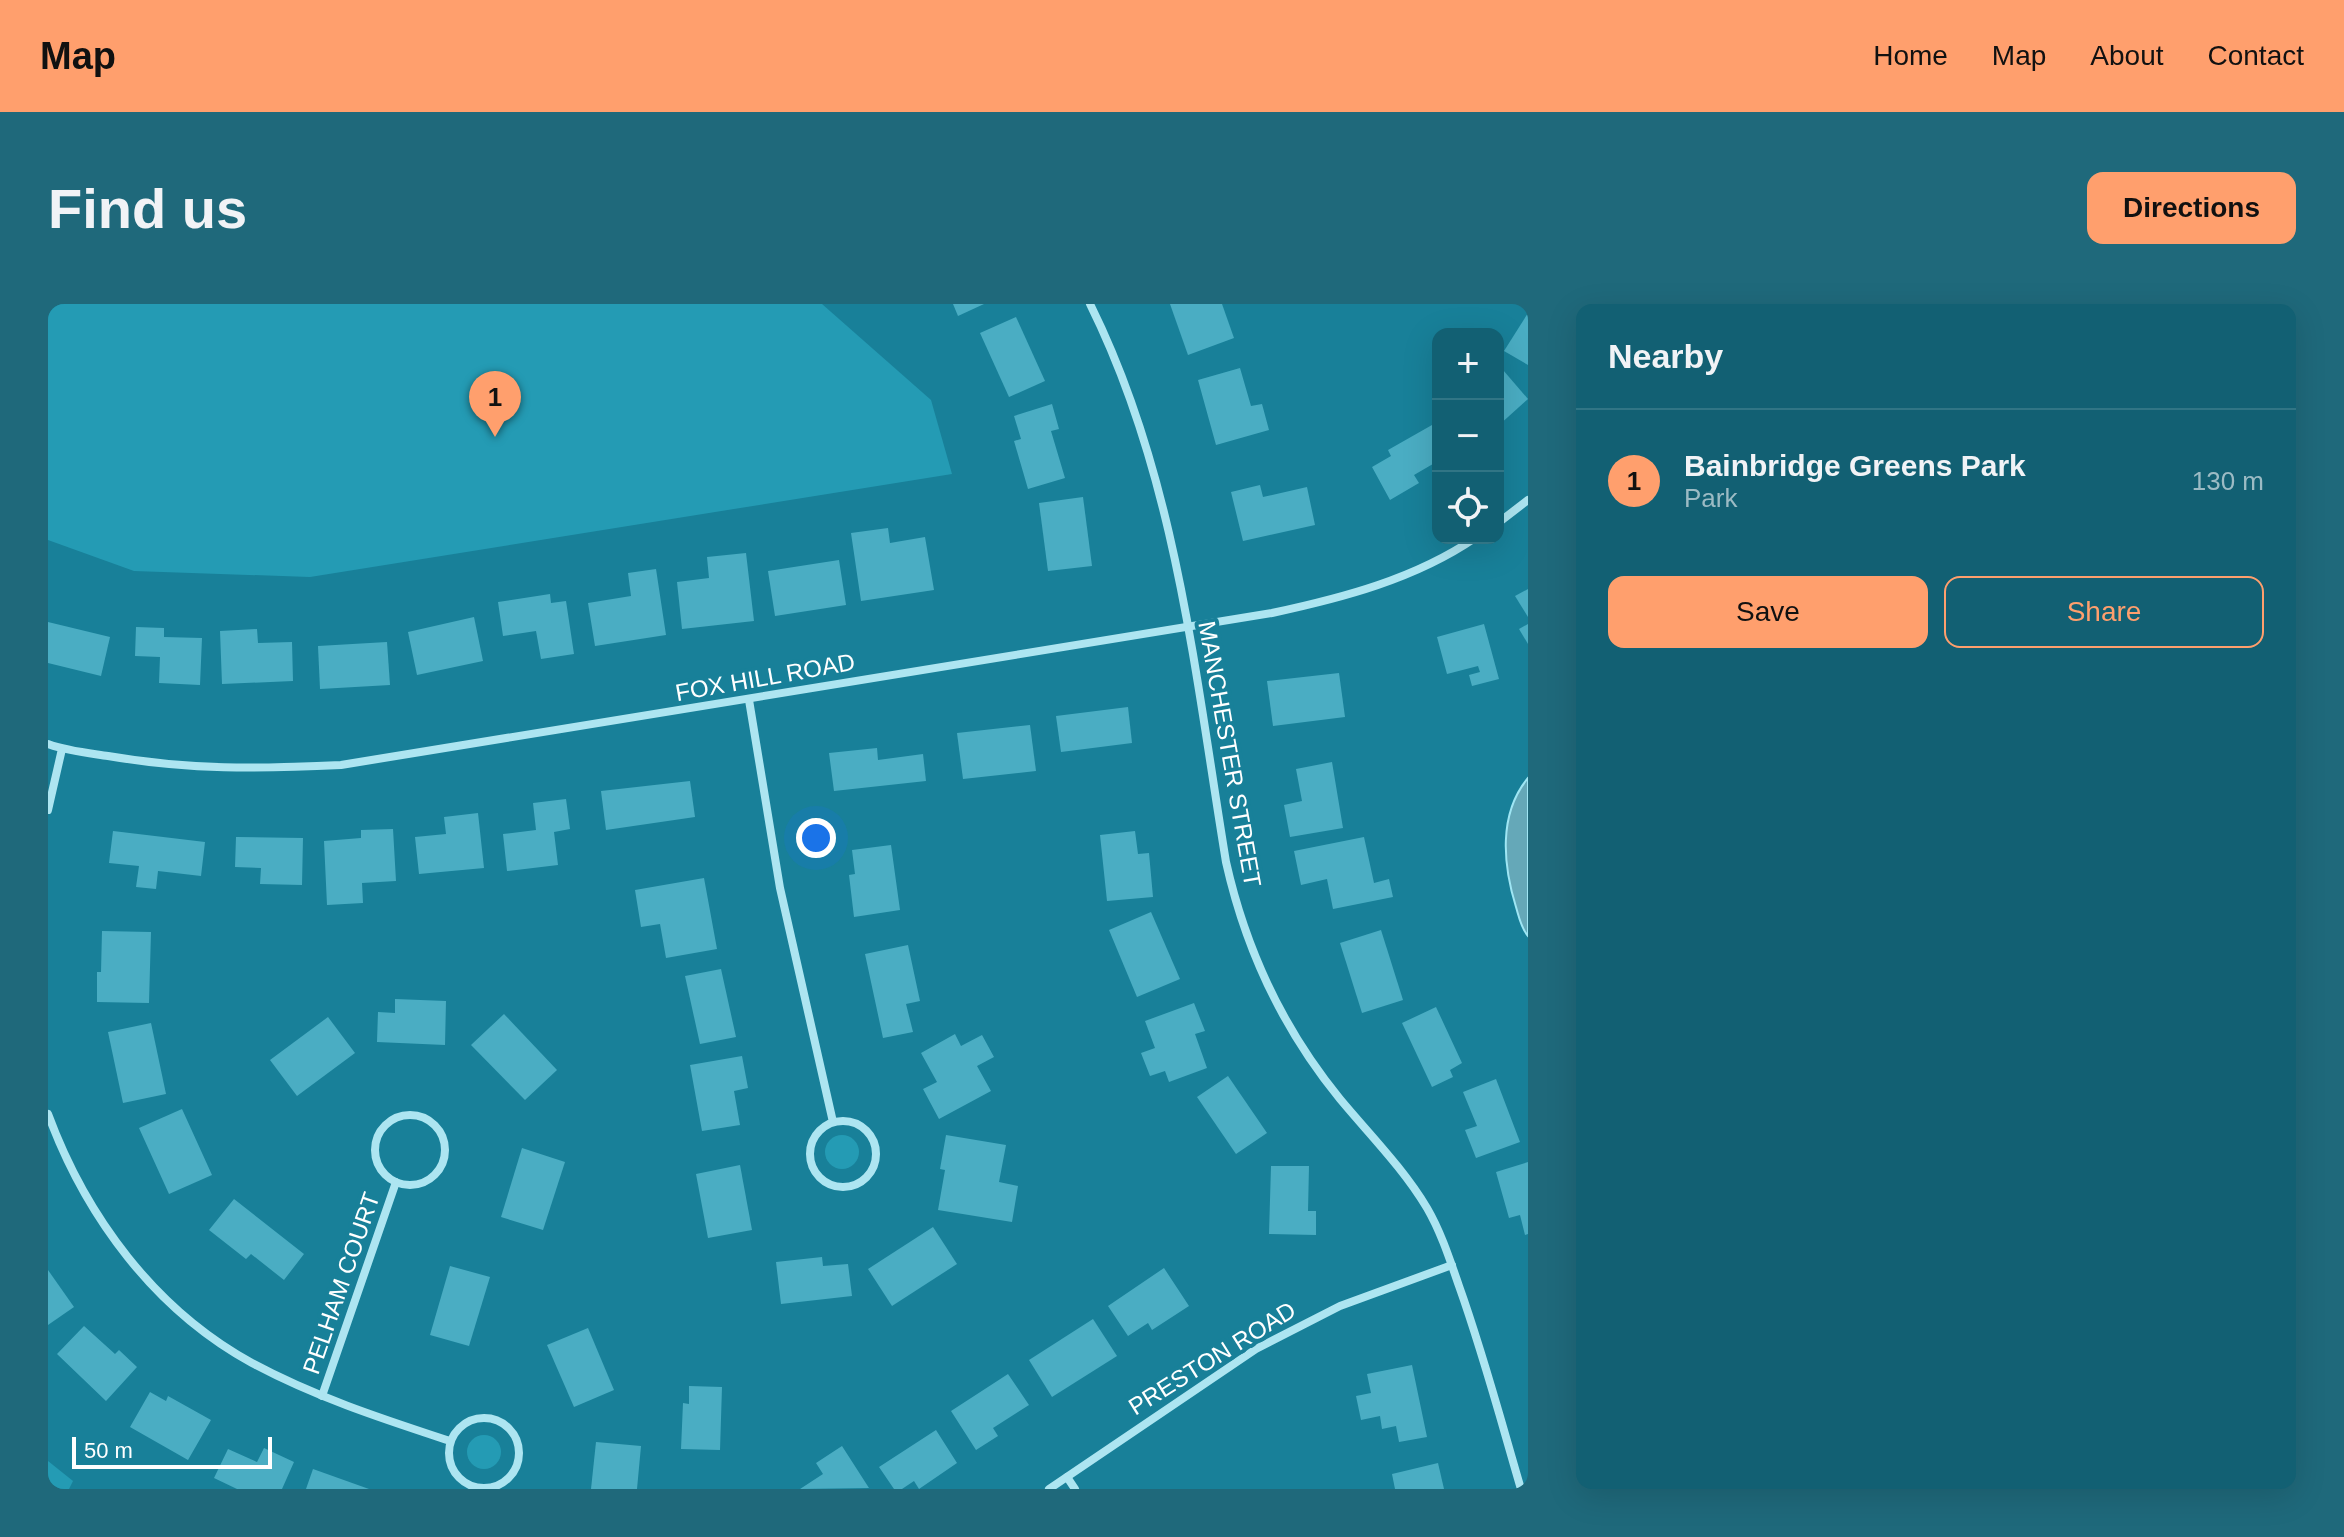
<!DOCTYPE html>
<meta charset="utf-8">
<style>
body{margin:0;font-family:Arial,sans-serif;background:#1f697b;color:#f1f3f6}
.controls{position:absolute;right:24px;top:24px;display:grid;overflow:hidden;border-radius:16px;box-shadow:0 8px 32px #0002}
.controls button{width:72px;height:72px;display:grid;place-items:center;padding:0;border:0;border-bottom:2px solid #317585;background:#126073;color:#f1f3f6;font:40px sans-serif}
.scale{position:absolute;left:24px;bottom:20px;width:200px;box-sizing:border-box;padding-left:8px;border:4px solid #fff;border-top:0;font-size:22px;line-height:28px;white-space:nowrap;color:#fff;-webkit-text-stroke:6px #188099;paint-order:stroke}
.you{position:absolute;left:768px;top:534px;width:28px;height:28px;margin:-20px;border:6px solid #fff;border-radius:50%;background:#1a73e8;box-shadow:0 0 0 12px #1a73e833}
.badge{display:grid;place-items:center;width:52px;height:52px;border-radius:50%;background:#ff9f6d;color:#111;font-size:26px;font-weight:700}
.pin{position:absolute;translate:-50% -66px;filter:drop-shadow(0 2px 4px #0008)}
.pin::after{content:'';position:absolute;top:42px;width:28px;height:24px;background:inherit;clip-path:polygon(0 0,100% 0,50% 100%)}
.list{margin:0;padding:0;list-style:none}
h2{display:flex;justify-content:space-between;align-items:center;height:104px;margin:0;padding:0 32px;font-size:34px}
h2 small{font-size:26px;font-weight:400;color:#9cbbc4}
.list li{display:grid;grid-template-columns:52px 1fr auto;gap:24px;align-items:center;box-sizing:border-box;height:144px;padding:0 32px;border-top:2px solid #317585}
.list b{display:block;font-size:30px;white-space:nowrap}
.list p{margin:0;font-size:26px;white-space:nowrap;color:#9cbbc4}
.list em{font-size:26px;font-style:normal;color:#9cbbc4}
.actions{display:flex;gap:16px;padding:24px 32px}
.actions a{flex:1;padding:18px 0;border:2px solid #ff9f6d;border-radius:16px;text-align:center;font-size:28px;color:#ff9f6d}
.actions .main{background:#ff9f6d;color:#111}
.icon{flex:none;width:44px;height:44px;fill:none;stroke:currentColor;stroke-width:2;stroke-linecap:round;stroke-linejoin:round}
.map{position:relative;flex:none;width:1480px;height:1185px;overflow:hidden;border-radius:16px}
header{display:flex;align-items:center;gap:48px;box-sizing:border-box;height:112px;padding:0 40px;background:#ff9f6d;color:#111}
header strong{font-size:38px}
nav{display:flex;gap:44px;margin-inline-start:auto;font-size:28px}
.intro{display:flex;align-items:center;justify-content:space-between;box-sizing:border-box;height:192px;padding:0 48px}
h1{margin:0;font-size:56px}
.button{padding:20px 36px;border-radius:16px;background:#ff9f6d;color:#111;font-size:28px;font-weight:700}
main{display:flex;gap:48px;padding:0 48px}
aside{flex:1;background:#126073;border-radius:16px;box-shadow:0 8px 32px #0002}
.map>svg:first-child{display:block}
.green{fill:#249bb4}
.water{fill:#65a8b8;stroke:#9fe6f4;stroke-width:2}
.building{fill:#4aadc3}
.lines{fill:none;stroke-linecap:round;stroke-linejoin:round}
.street{stroke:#ade5f1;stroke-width:8}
.labels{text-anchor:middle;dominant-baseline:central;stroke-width:8;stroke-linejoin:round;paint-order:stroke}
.street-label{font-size:24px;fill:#fff;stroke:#188099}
</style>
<header>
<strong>Map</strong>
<nav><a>Home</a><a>Map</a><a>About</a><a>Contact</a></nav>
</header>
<div class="intro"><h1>Find us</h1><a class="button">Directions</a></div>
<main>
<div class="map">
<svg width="1480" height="1185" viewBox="0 0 1480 1185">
<rect width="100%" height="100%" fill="#188099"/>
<g class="green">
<path d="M 0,0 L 774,0 L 883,96 L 904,170 L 262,273 L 86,267 L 0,236 Z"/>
<circle cx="794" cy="848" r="17"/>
<circle cx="436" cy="1148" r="17"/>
<path d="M 0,1157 L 25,1177 L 21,1185 L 0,1185 Z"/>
</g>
<path class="water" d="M 1480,474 L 1480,632 C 1473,624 1471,613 1468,603 C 1455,561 1450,510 1480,474 Z"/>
<g class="building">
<path d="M 905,0 L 936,0 L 910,12 Z"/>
<path d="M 1122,0 L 1174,0 L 1186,34 L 1140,51 Z"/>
<path d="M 1480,9 L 1480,61 L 1456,47 Z"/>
<path d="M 968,13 L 997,77 L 961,93 L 932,29 Z"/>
<path d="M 1192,64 L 1203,102 L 1214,100 L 1221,126 L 1168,141 L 1150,76 Z"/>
<path d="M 1455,66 L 1480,95 L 1450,122 L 1450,71 Z"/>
<path d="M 1004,100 L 1011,125 L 1003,127 L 1017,174 L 980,185 L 966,137 L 973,135 L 966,112 Z"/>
<path d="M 1384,121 L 1390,131 L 1390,157 L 1366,171 L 1371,179 L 1342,196 L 1324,163 L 1343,152 L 1340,146 Z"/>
<path d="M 1212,181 L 1215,193 L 1259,183 L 1267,221 L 1195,237 L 1183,188 Z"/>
<path d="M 1035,193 L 1044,262 L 1000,267 L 991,199 Z"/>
<path d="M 840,224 L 842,239 L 877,233 L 886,286 L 813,297 L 803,229 Z"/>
<path d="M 698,249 L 706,317 L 634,325 L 629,278 L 661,274 L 659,253 Z"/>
<path d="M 791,256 L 798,301 L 727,312 L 720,267 Z"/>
<path d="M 608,265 L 618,331 L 547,342 L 540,299 L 583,292 L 580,269 Z"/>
<path d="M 1480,285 L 1480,313 L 1467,292 Z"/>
<path d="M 502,290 L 503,299 L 518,297 L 526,350 L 493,355 L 488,327 L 455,332 L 450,298 Z"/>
<path d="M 426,313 L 435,357 L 369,371 L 360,328 Z"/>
<path d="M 0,318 L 62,333 L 53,372 L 0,359 Z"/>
<path d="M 1436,320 L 1451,375 L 1424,382 L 1421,371 L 1432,368 L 1430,362 L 1399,370 L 1389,333 Z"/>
<path d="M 1480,320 L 1480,340 L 1471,325 Z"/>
<path d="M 88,323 L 116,324 L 116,333 L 154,334 L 152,381 L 111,379 L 112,353 L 87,352 Z"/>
<path d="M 209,325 L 210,339 L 244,338 L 245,377 L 174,380 L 172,327 Z"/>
<path d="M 339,338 L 342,381 L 272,385 L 270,342 Z"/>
<path d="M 1291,369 L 1297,413 L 1225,422 L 1219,377 Z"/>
<path d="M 1080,403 L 1084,439 L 1013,448 L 1008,412 Z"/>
<path d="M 982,421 L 988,467 L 915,475 L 909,429 Z"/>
<path d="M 829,444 L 830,456 L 875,450 L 878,477 L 786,487 L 781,449 Z"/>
<path d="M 1284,458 L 1295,524 L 1242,533 L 1236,501 L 1254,497 L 1248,465 Z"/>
<path d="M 642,477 L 647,513 L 558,526 L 553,487 Z"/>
<path d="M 518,495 L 522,525 L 506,528 L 510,561 L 459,567 L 455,530 L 488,526 L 485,499 Z"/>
<path d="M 430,509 L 436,564 L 371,570 L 367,533 L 398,530 L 396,513 Z"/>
<path d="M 345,525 L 348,577 L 314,579 L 315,599 L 279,601 L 276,537 L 313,534 L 313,526 Z"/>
<path d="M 65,527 L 157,538 L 153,572 L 110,567 L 108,585 L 88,583 L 91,562 L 61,559 Z"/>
<path d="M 1087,527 L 1090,550 L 1101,549 L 1105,593 L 1059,597 L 1052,531 Z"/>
<path d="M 188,533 L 255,534 L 254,581 L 212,580 L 213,564 L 187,563 Z"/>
<path d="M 1316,533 L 1326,579 L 1341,575 L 1345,593 L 1285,605 L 1279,575 L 1253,581 L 1246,547 Z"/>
<path d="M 843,541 L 852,606 L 806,613 L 801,571 L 807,570 L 804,546 Z"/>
<path d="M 656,574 L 669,645 L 618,654 L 612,620 L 593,623 L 587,586 Z"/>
<path d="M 1103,608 L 1132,675 L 1089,693 L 1061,626 Z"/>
<path d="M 1333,626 L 1355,696 L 1314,709 L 1292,639 Z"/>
<path d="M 54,627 L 103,628 L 101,699 L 49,698 L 49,668 L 53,668 Z"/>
<path d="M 860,641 L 872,697 L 858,700 L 865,728 L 835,734 L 817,650 Z"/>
<path d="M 673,665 L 688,733 L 652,740 L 637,672 Z"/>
<path d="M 347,695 L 398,697 L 397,741 L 329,738 L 330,708 L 347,709 Z"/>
<path d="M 1146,699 L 1157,727 L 1147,730 L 1159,764 L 1121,778 L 1117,767 L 1102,772 L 1093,749 L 1107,744 L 1097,717 Z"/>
<path d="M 1388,703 L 1414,759 L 1402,766 L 1405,773 L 1384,783 L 1354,719 Z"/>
<path d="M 456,710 L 509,766 L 477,796 L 423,741 Z"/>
<path d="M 280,713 L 307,749 L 249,792 L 222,756 Z"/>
<path d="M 103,719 L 118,790 L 75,799 L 60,728 Z"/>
<path d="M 907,730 L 913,742 L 934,731 L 946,753 L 929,762 L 943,787 L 891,815 L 875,785 L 889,778 L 873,749 Z"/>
<path d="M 694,752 L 700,784 L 686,787 L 692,821 L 654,827 L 642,761 Z"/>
<path d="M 1180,772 L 1219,829 L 1188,850 L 1149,793 Z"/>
<path d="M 1448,775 L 1472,838 L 1428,854 L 1417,826 L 1429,822 L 1415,788 Z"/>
<path d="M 134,805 L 164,871 L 121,890 L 91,824 Z"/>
<path d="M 898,831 L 958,841 L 951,878 L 970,882 L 964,918 L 890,906 L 897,866 L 892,865 Z"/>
<path d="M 474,844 L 517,858 L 495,926 L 453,913 Z"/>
<path d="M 1480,858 L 1480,930 L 1477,931 L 1472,911 L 1461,914 L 1448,868 Z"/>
<path d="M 692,861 L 704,926 L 660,934 L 648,870 Z"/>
<path d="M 1223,862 L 1261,862 L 1260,907 L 1268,907 L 1268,931 L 1221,930 Z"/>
<path d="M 186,895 L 256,950 L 236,976 L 203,950 L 198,955 L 161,926 Z"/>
<path d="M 885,923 L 909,960 L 844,1002 L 820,965 Z"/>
<path d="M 774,953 L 775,962 L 800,960 L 804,992 L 733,1000 L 728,958 Z"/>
<path d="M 402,962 L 442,973 L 421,1042 L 382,1031 Z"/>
<path d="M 1116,964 L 1141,1002 L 1104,1026 L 1100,1019 L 1080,1032 L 1060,1002 Z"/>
<path d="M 0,966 L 26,1003 L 0,1021 Z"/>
<path d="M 1045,1015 L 1069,1052 L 1004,1093 L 981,1056 Z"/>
<path d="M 36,1022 L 67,1050 L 71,1046 L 89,1063 L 58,1097 L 9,1050 Z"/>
<path d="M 540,1024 L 566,1086 L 526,1103 L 499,1041 Z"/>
<path d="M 1364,1061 L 1379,1133 L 1351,1138 L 1348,1122 L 1334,1125 L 1332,1112 L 1313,1116 L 1308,1092 L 1323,1089 L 1319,1070 Z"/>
<path d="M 960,1070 L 981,1101 L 945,1124 L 950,1132 L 928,1146 L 903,1107 Z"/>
<path d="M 641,1082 L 674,1083 L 672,1146 L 633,1145 L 635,1099 L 641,1100 Z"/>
<path d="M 102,1088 L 118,1097 L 120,1092 L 163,1116 L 140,1156 L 82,1123 Z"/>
<path d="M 888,1126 L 909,1159 L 871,1185 L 866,1177 L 854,1185 L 846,1185 L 831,1163 Z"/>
<path d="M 548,1138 L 593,1142 L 589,1185 L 543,1185 Z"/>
<path d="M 794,1142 L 821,1184 L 752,1185 L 775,1170 L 768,1159 Z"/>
<path d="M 216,1144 L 246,1158 L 234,1185 L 189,1185 L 166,1174 L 180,1145 L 209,1158 Z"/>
<path d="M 1390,1159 L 1396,1185 L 1347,1185 L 1344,1170 Z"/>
<path d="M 265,1165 L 321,1185 L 258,1185 Z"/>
</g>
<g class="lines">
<g class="street">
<path d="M 1042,0 C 1128,173 1147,370 1178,558 C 1198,647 1234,724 1292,795 C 1322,831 1355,864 1379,904 C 1393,928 1402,956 1411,982 C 1435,1049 1453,1117 1473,1185"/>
<path d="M 1450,219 L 1480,196"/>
<path d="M 701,396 L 732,584 L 785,818"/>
<path d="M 0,440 C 19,447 40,449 60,452 C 141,466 211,465 293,461 L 1224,309 C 1294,294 1367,275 1427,234"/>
<path d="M 0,506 L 14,445"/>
<path d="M 0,810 C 38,913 107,1006 204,1059 C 267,1093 335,1115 402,1137"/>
<circle cx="362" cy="846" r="35"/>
<circle cx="795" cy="850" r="33"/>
<path d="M 274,1092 L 348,878"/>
<circle cx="436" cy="1149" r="35"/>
<path d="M 1019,1173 L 1027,1185"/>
<path d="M 1001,1185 L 1208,1045 L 1292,1002 L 1404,961"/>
</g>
</g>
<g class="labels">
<g class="street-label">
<text transform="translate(717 373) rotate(-10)">FOX HILL ROAD</text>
<text transform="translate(1182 450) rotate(80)">MANCHESTER STREET</text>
<text transform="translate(293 979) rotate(-71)">PELHAM COURT</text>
<text transform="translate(1164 1054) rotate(-32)">PRESTON ROAD</text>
</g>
</g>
</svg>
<div class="controls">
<button>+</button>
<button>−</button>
<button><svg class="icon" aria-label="locate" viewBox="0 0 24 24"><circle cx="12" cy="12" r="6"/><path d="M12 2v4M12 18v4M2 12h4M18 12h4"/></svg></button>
</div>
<div class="scale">50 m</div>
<div class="you"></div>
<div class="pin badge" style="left:447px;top:133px">1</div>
</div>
<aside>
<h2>Nearby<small></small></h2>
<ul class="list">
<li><span class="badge">1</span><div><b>Bainbridge Greens Park</b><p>Park</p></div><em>130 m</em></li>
</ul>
<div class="actions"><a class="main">Save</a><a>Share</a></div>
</aside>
</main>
